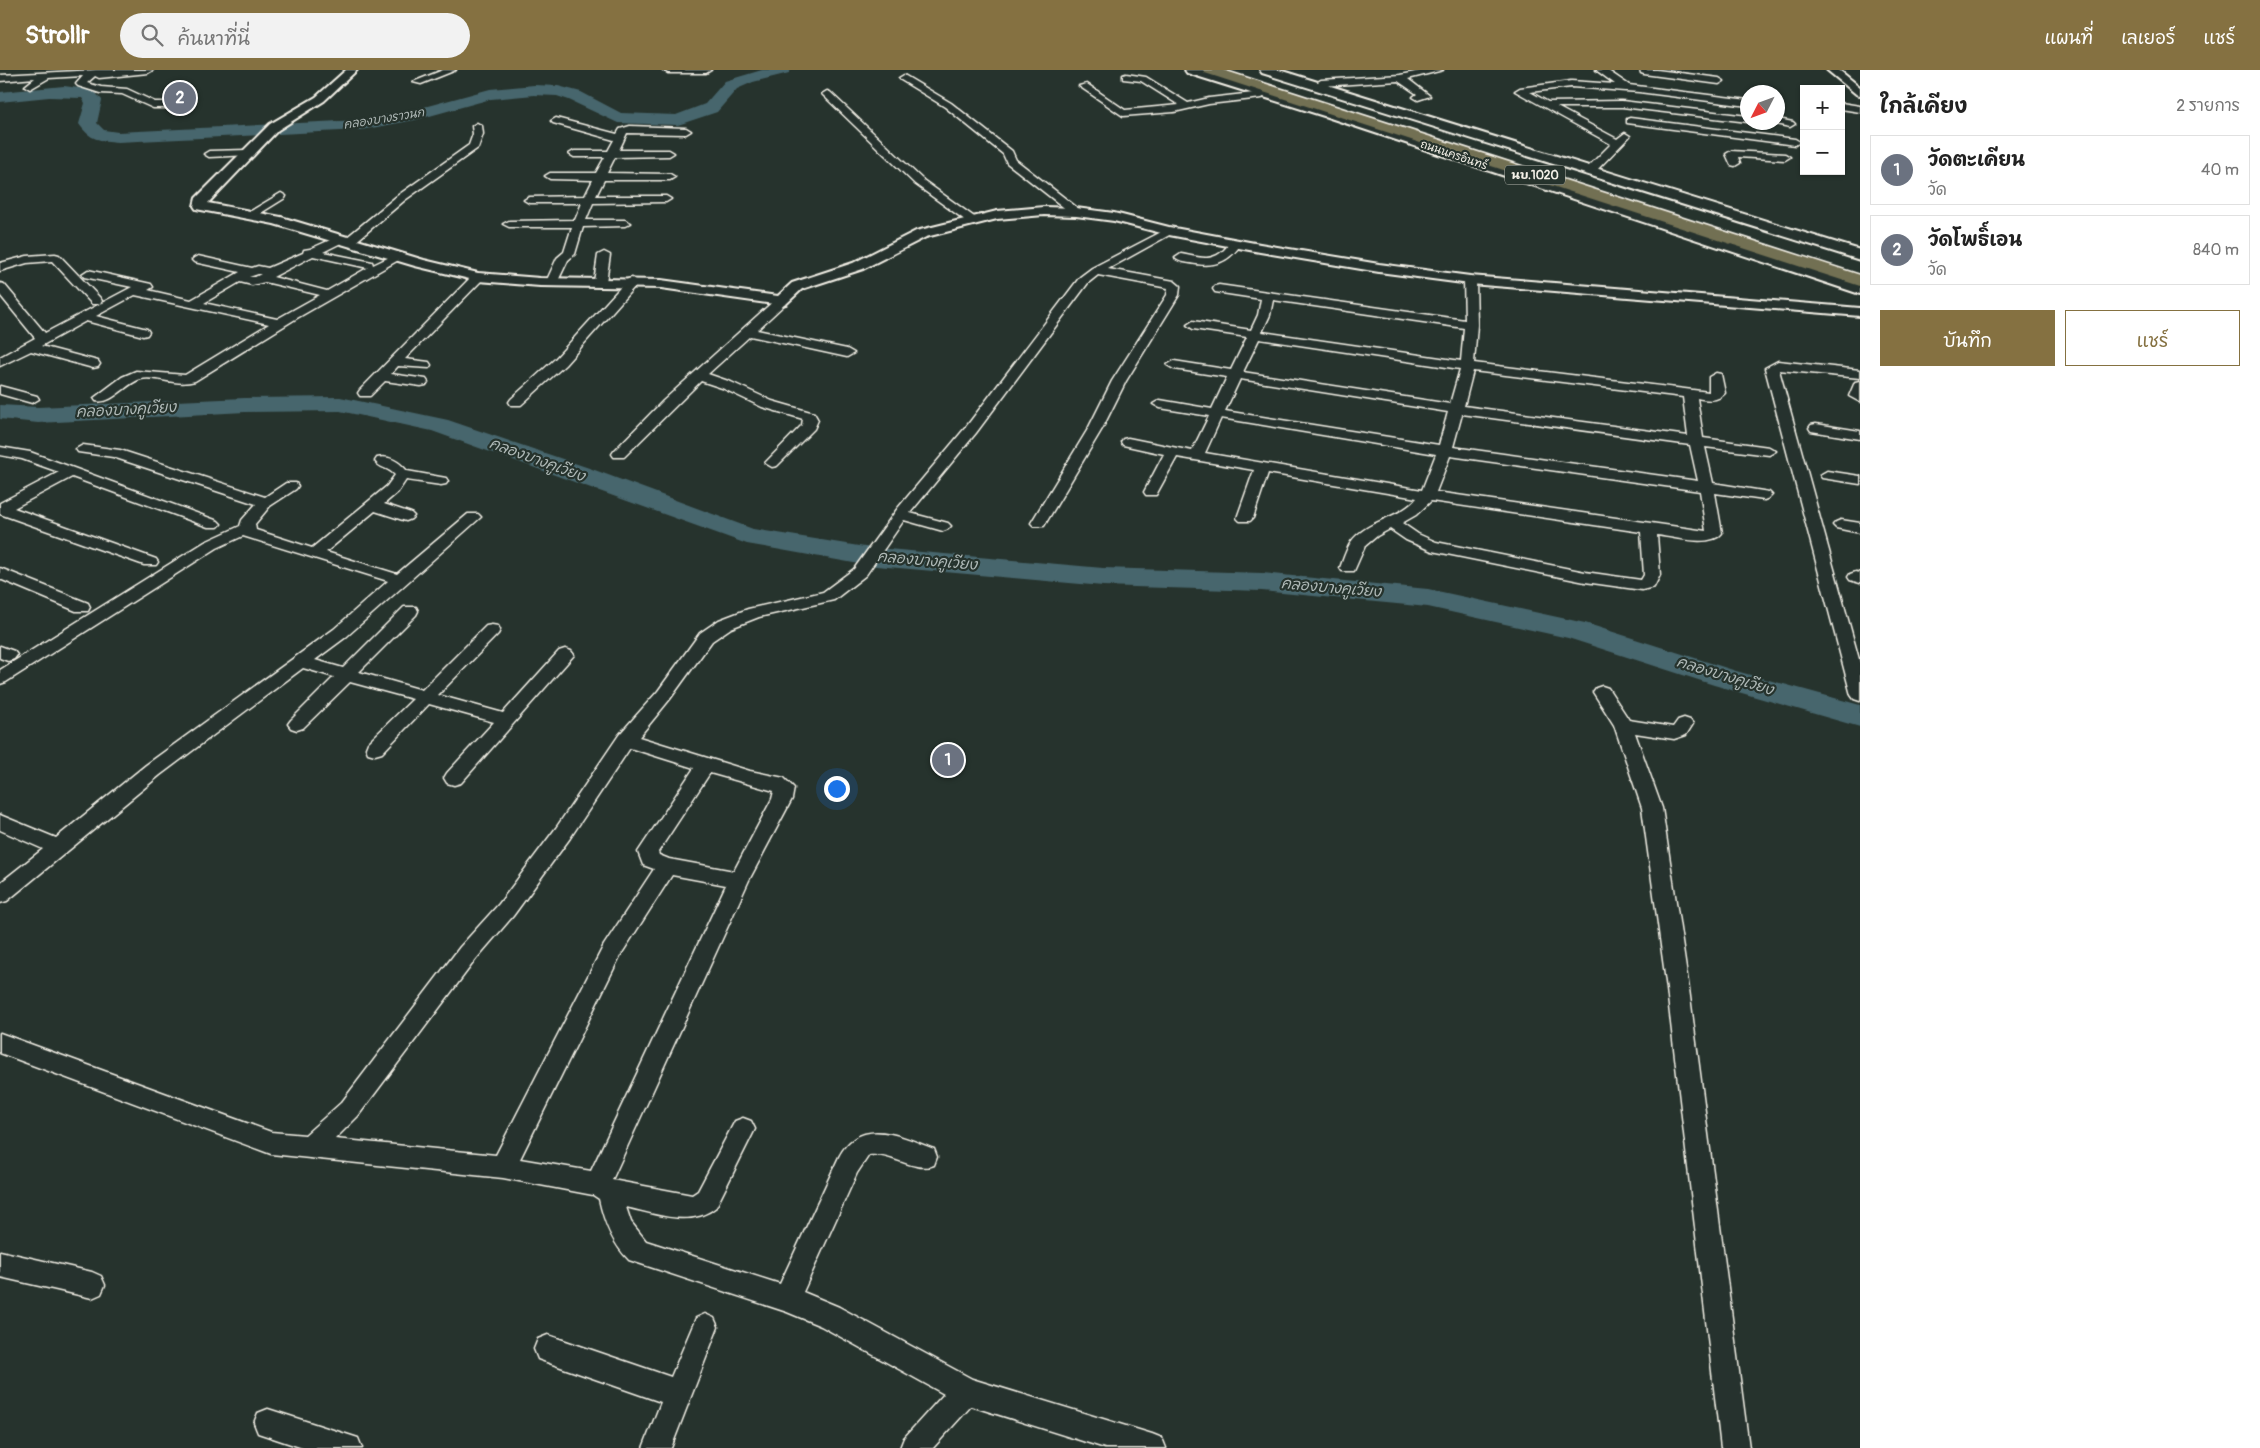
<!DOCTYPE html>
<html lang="th">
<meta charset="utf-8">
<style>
body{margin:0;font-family:Pangolin,"Playpen Sans Thai",sans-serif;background:#f2f2f2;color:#222}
.controls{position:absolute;right:15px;top:15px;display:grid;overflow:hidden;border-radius:0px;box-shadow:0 1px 4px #0004}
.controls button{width:45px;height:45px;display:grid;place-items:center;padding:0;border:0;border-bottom:1px solid #e0e0e0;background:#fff;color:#222;font:25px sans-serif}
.compass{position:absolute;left:1740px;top:15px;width:45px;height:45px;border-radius:50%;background:#fff;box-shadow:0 1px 4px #0004;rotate:228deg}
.you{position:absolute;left:836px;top:718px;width:18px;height:18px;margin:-12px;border:4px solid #fff;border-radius:50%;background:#1a73e8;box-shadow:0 0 0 8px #1a73e833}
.badge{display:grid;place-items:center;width:32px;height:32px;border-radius:50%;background:#857141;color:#fff;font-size:16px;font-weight:700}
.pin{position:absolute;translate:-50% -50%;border:2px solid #fff;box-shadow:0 1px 5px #0006}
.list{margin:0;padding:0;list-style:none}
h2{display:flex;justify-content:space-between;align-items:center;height:65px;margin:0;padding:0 20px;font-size:21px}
h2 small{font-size:16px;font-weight:400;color:#767676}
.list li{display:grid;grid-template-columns:32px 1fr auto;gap:15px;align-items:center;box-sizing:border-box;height:70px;margin:0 10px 10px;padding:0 10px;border:1px solid #e0e0e0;border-radius:0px}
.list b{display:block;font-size:19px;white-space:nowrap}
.list p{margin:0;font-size:16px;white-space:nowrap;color:#767676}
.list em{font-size:16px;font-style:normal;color:#767676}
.actions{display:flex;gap:10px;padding:15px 20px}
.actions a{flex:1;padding:11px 0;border:1px solid #857141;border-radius:0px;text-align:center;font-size:18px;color:#857141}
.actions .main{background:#857141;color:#fff}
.icon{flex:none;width:28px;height:28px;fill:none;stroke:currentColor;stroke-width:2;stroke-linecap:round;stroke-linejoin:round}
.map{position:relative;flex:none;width:1860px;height:1378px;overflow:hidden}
header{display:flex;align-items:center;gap:30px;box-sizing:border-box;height:70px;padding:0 25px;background:#857141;color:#fff}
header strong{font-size:24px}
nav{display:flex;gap:28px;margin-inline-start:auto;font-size:18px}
.search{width:350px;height:45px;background:#f2f2f2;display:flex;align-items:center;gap:12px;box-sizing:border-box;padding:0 18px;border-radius:28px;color:#767676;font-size:19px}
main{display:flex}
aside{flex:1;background:#fff}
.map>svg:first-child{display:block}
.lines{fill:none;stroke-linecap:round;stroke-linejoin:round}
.river{fill:#47666d;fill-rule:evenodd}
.minor-casing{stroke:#f4f1e8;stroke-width:3}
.tertiary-casing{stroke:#f4f1e8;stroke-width:4}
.secondary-casing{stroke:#f4f1e8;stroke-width:4}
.primary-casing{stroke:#f4f1e8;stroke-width:3}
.minor{fill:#26332d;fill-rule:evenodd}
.tertiary{fill:#26332d;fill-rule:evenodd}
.secondary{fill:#26332d;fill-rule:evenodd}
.primary{fill:#726f52;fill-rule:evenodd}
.labels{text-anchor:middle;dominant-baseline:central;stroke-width:4.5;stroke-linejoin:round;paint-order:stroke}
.far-street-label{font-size:11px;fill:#f4f1e8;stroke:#26332d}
.far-water-label{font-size:12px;font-style:italic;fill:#afb9b7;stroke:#26332d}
.shield{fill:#26332d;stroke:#b6b8b0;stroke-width:1}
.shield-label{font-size:12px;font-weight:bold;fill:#f4f1e8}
.water-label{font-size:15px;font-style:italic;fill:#afb9b7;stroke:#26332d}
</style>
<header>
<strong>Strollr</strong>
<div class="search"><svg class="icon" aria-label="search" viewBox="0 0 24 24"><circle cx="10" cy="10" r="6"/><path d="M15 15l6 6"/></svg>ค้นหาที่นี่</div>
<nav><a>แผนที่</a><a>เลเยอร์</a><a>แชร์</a></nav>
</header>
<main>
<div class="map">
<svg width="1860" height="1378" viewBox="0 0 1860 1378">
<rect width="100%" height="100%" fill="#26332d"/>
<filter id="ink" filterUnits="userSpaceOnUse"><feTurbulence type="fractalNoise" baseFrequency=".02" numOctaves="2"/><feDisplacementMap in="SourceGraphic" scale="10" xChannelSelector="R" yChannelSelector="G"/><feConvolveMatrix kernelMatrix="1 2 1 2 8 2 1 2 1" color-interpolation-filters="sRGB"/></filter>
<g filter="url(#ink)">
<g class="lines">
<g class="river">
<path d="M 762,0 L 791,0 L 789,3 L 753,12 L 737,19 L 717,42 L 678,55 L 618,53 L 569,30 L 557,26 L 534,25 L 491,29 L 415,50 L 361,60 L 118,72 C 99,70 91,71 79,54 L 85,33 L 82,28 L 49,27 L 0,32 L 0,22 L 64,16 L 93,20 L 102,30 L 97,53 L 104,60 L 118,62 L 361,50 L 413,40 L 490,19 L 534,15 L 558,16 L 581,22 L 621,43 L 676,45 L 705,34 L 725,11 Z"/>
<path d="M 340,327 L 448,350 L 592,399 L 753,459 L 865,477 L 1103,498 L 1262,503 L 1428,519 L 1585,553 L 1736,601 L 1860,635 L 1860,657 L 1714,615 L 1568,568 L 1428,537 L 1262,521 L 1103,516 L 865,495 L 747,474 L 432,361 L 340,341 L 245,342 L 38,353 L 0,349 L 0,335 L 38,337 L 245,328 Z"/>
</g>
<g class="minor-casing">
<g id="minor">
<path d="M 96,0 L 153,0 L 148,3 L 99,8 L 95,6 L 87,13 L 101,17 L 127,19 L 155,32 L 177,32 L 182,35 L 177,38 L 153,38 L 122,24 L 100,23 L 78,16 L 76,14 L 83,6 L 49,8 L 30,19 L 25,16 L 35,8 L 0,11 L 0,5 Z"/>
<path d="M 443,0 L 456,0 L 421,14 L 413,12 Z"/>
<path d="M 663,0 L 711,0 L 706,3 L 668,3 Z"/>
<path d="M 1425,0 L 1443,0 L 1408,9 L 1430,26 L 1418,30 L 1413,27 L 1417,24 L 1398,11 L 1321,16 L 1316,13 L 1321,10 L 1400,5 Z"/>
<path d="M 1596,0 L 1607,0 L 1629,15 L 1748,30 L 1748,36 L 1639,22 L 1571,17 L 1530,22 L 1548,32 L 1622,31 L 1748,46 L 1748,52 L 1622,37 L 1557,37 L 1617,69 L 1625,63 L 1630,66 L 1595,102 L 1587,102 L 1587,98 L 1611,74 L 1515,21 L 1520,18 L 1571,11 L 1615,14 Z"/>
<path d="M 1640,0 L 1657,0 L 1719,8 L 1724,11 L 1719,14 L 1644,4 L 1641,3 Z"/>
<path d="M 1126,4 L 1146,7 L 1188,33 L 1209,28 L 1262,22 L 1267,25 L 1262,28 L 1209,34 L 1174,42 L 1123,46 L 1079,16 L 1087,14 L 1125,40 L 1179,35 L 1141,11 L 1123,9 L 1123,5 Z"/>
<path d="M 904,5 L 951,33 L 1012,81 L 1016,90 L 1080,140 L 1082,142 L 1080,144 L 1072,144 L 1007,93 L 1003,84 L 945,37 L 901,10 L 899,8 Z"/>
<path d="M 827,21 L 830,22 L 923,110 L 977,149 L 979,151 L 977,153 L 969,153 L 915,114 L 824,26 L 822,24 Z"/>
<path d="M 1841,33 L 1860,36 L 1860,42 L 1841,39 Z"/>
<path d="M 556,48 L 617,64 L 620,59 L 630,56 L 686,58 L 691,61 L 686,64 L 627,63 L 619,80 L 669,80 L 674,83 L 669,86 L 615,87 L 607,103 L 670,104 L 675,107 L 670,110 L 604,110 L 596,126 L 666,126 L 671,129 L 666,132 L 593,133 L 586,150 L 625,150 L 631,153 L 625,156 L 583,157 L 575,184 L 568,190 L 556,215 L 552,216 L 546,212 L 557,188 L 564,182 L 572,157 L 509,157 L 503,154 L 509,151 L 575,150 L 582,133 L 529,133 L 524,130 L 529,127 L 585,126 L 593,110 L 550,109 L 545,106 L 550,103 L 596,103 L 605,87 L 574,87 L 569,84 L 574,81 L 608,81 L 614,70 L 553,53 L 551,51 Z"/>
<path d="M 1630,48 L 1795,69 L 1800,72 L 1795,75 L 1627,53 L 1627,49 Z"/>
<path d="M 1778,49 L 1793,52 L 1795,54 L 1790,57 L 1775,54 L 1773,52 L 1778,52 Z"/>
<path d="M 477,53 L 482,56 L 483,64 L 478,78 L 405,130 L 353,174 L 349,175 L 343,172 L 323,182 L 372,192 L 373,195 L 398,183 L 404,186 L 402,188 L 297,248 L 195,311 C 175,317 156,305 141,309 C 126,313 112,335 96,331 L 94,328 L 122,307 L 136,301 L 185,305 L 269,254 L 135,225 L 96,246 L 147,259 L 149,262 L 147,265 L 143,266 L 86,251 L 41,276 L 98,291 L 100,294 L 98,297 L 93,298 L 31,281 L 0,296 L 0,287 L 35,268 L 0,225 L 0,213 L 4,214 L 45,263 L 132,217 L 84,207 L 82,204 L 88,200 L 151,214 L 153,217 L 148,220 L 191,230 L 240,202 L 194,192 L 192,190 L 194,188 L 198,186 L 252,198 L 258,196 L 268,198 L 303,183 L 304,180 L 310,179 L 337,167 L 341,166 L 346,168 L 397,126 L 469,75 L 473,64 L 472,56 ZM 313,186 L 368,198 L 369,197 L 327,221 L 273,207 ZM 258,204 L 261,204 L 255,207 L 249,207 ZM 240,212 L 252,215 L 265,212 L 320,225 L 277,249 L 204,233 Z"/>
<path d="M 247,80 L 252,83 L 251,85 L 209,87 L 204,84 L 209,81 Z"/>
<path d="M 1731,81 L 1785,84 L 1790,87 L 1785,90 L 1738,87 L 1740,93 L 1735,96 L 1731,95 L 1726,84 Z"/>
<path d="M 281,123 L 286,126 L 285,128 L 256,146 L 248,146 L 246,144 Z"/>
<path d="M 1169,158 L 1173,159 L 1175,161 L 1173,163 L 1108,199 L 1174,211 L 1180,216 L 1179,225 L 1126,311 L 1102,359 L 1044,456 L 1034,456 L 1031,453 L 1088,359 L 1112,311 L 1167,225 L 1168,218 L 1098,205 L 1088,213 L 976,363 L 910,443 L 948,453 L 951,456 L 948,459 L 943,461 L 904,450 L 866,505 L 834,530 L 759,547 L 731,558 L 712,571 L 670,629 L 639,667 L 750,701 L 784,708 L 794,718 L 792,729 L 749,810 L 612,1110 L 692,1125 L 698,1121 L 735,1051 L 743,1048 L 751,1051 L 755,1059 L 716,1137 C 691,1158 654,1143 626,1137 L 631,1152 L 646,1171 L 780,1214 L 839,1087 C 860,1046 900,1066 934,1079 L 937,1087 L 934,1095 C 914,1103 891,1082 869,1085 L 857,1103 L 803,1222 L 839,1237 L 972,1309 L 1152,1364 L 1162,1368 L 1166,1378 L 1105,1378 L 971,1336 L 933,1378 L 900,1378 L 904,1368 L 944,1324 L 821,1256 L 787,1242 L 629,1190 C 612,1173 604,1152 599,1129 L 593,1125 L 503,1108 L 271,1084 L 0,983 L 0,963 L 271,1062 L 305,1065 L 342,1032 L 460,877 L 499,834 L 556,758 L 619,665 L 658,621 L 700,563 L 719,550 L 748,539 L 823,522 L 854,499 L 898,438 L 966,357 L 1080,207 L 1092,198 ZM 630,678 L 694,698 L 638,782 L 643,795 L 654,799 L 604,875 L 496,1085 L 335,1069 L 358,1046 L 476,889 L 513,846 L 570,768 ZM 710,703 L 774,721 L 772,729 L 734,801 L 669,789 L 659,785 L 658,782 ZM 672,805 L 726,815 L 591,1101 L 520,1089 L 620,886 Z"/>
<path d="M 1236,170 L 1242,173 C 1228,193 1214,198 1190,193 C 1184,192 1179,192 1175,188 L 1181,184 C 1197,187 1211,193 1224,180 C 1228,176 1230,171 1236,170 Z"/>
<path d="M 604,182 L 610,185 L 606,212 L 600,216 L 594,212 L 598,185 Z"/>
<path d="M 55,184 L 59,185 L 100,228 L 102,231 L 100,234 L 92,234 L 52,191 L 27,193 L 0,201 L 0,193 L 27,186 Z"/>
<path d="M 478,203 L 482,204 L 484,207 L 482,210 L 405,289 L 429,292 L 431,295 L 429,298 L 398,296 L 391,304 L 426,309 L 428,312 L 426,315 L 421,316 L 385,311 L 370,326 L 360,326 L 358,323 L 360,320 L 474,204 Z"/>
<path d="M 1470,206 L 1476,210 L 1477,255 L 1474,293 L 1709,322 L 1709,307 L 1716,303 L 1721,304 L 1725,323 C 1717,332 1707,330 1697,328 L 1703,368 L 1769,377 L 1776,381 L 1769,385 L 1705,377 L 1713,413 L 1769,422 L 1772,425 L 1769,428 L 1764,430 L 1715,423 L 1722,463 C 1711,478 1673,467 1657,465 L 1660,505 L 1654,517 L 1642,520 L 1585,512 L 1432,481 L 1406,470 L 1390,459 L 1377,466 L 1365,476 L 1354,501 L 1342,501 L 1340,498 C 1343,490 1346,480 1351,472 C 1367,450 1400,449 1417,428 L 1268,403 L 1253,448 L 1250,451 L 1240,451 L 1237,448 L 1254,400 L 1177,387 L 1156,425 L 1146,425 L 1144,422 L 1164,384 L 1123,375 L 1121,372 L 1123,369 L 1128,368 L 1192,381 L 1209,346 L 1160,338 L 1153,334 L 1160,330 L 1212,339 L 1227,307 L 1174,299 L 1167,295 L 1174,291 L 1231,300 L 1247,267 L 1193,259 L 1187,255 L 1193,251 L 1251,260 L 1258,245 L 1261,229 L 1215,222 L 1213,219 L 1215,216 L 1219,215 L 1465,250 L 1464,210 ZM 1273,230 L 1464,258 L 1461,291 L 1262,262 L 1270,245 ZM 1259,269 L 1460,299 L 1450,334 L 1243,302 ZM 1473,301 L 1683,327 L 1688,366 L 1464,336 ZM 1240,309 L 1448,342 L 1439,375 L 1225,341 ZM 1462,344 L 1690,375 L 1698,411 L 1453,377 ZM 1221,348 L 1436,384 L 1422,420 L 1205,383 ZM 1450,386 L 1700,421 L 1706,461 L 1436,422 ZM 1431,431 L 1641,462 L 1644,505 L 1641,510 L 1585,502 L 1436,472 L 1418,464 L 1402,453 L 1416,445 Z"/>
<path d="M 632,208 L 638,212 L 636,215 L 565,295 L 521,335 L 511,335 L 509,332 L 511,329 L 555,289 L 628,209 Z"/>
<path d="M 781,227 L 785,228 L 787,231 L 785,234 L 757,260 L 847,279 L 854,283 L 847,287 L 750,266 L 708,304 L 731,312 L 772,331 L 814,343 L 818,350 L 814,359 L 777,396 L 772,397 L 765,393 L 802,355 L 803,349 L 762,337 L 722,318 L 701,311 L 624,387 L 614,387 L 612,384 L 614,381 L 663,331 L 777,228 Z"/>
<path d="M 1778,291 L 1860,300 L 1860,308 L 1779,300 L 1860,593 L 1860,631 L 1854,629 L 1851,625 L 1765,298 Z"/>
<path d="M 1860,311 L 1860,332 L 1849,326 L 1855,312 Z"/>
<path d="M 0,316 L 37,326 L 39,329 L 32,333 L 0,324 Z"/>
<path d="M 1816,354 L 1860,361 L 1860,369 L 1811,361 L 1809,358 L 1811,355 Z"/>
<path d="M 83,375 L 120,380 L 265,427 L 286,413 L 296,413 L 298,416 L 296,419 L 270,436 L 255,454 L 256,460 L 312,478 L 387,416 L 395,405 C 389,398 379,398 375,391 L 377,388 C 389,385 400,392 407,401 L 446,408 L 448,411 L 446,414 L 441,415 L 406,410 L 398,422 L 384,434 L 411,443 L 414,446 L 411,449 L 406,451 L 375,441 L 326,482 L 397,504 L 468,444 L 478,444 L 481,447 L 346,567 L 315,590 L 343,598 L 404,537 L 416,537 L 418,541 L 416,545 L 359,602 L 422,620 L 486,556 L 492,555 L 498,556 L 500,560 L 498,564 L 438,625 L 503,643 L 559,581 L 565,579 L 571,581 L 574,585 L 461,713 L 454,715 L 447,713 L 444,708 L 447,703 L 494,652 L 429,634 L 382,683 L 375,685 L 368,683 L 366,678 L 368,673 L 413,629 L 350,612 L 303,658 L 297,660 L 291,658 L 288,654 L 291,650 L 334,607 L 303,598 L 160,705 L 7,831 L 0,833 L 0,813 L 43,779 L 0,760 L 0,745 L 56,768 L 146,695 L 334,559 L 388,511 L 243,466 L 217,478 L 6,612 L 0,614 L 0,600 L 205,472 L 240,456 L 242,450 L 256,434 L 113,387 L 78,382 L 76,379 Z"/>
<path d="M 0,377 L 30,382 L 218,451 L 221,454 L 218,457 L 208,457 L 72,407 L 14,438 L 156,489 L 158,492 L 156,495 L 144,495 L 0,444 L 0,433 L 59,402 L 22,389 L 0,385 Z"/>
<path d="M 1827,401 L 1860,406 L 1860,414 L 1822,408 L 1820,405 Z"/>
<path d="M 1841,450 L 1860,453 L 1860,463 L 1836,458 L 1833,455 L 1836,452 Z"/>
<path d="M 0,498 L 88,533 L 90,537 L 88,541 L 76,541 L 0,509 Z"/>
<path d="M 1856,502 L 1860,503 L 1860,513 L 1850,510 L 1848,507 L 1850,504 Z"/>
<path d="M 0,576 L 14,581 L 17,585 L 14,589 L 8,591 L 0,588 Z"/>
<path d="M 1602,616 L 1608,618 L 1629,650 L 1673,657 L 1678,650 L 1684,648 L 1690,650 L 1693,654 L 1686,665 L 1674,669 L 1635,663 L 1662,738 L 1689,919 L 1749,1378 L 1721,1378 L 1667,919 L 1642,738 L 1614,655 L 1593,622 L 1596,618 Z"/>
<path d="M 0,1181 L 92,1202 L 101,1206 L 105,1215 L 101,1224 L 92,1228 L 0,1207 Z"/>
<path d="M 705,1244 L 714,1248 L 718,1257 L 671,1378 L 643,1378 L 661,1332 L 538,1289 L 534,1279 L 538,1269 L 548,1265 L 671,1307 L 696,1248 Z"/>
<path d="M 268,1339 L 358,1368 L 362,1378 L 303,1378 L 258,1363 L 254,1353 L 258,1343 Z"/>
</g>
</g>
<g class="tertiary-casing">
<g id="tertiary">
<path d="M 346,0 L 357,0 L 324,31 L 278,60 L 208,133 L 281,147 L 424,190 L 478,203 L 540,208 L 661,210 L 778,226 L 792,213 L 853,193 L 916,161 L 997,141 L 1044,137 L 1076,138 L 1114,143 L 1169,157 L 1260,174 L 1379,194 L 1470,206 L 1860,238 L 1860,246 L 1470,214 L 1379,202 L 1260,182 L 1169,165 L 1114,151 L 1076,146 L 1044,145 L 997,149 L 926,167 L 863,199 L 802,219 L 786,234 L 781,235 L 661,218 L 540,216 L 478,211 L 415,196 L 274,154 L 196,139 L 194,136 L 196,128 L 270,54 L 316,27 Z"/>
<path d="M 1827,0 L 1839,0 L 1860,17 L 1860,25 L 1856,24 Z"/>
</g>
</g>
<g class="secondary-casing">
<g id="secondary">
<path d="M 1185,0 L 1204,0 L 1334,40 L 1860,213 L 1860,224 L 1324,46 L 1187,3 Z"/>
<path d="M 1260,0 L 1279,0 L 1860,180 L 1860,190 L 1262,3 Z"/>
</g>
</g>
<g class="primary-casing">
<path id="primary" d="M 1203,0 L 1223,0 L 1860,205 L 1860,216 L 1205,3 Z"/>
</g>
<use href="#minor" class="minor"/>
<use href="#tertiary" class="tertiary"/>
<use href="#secondary" class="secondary"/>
<use href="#primary" class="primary"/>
</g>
</g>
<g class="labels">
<g class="far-street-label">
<text transform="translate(1454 85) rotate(19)">ถนนนครอินทร์</text>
</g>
<g class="far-water-label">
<text transform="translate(384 49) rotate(-9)">คลองบางราวนก</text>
</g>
<rect class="shield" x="1505" y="95.5" width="60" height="19" rx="4"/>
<g class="shield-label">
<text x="1535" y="105">นบ.1020</text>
</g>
<g class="water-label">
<text transform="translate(126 340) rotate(-3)">คลองบางคูเวียง</text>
<text transform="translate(537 390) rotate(20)">คลองบางคูเวียง</text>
<text transform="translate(927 491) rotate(5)">คลองบางคูเวียง</text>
<text transform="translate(1331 518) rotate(5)">คลองบางคูเวียง</text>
<text transform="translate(1725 606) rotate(17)">คลองบางคูเวียง</text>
</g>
</g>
</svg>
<div class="controls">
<button>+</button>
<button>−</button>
</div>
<svg class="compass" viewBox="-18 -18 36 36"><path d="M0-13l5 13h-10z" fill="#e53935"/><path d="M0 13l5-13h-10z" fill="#767676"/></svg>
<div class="you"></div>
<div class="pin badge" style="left:948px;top:690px;background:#6b7280">1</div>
<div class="pin badge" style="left:180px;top:28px;background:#6b7280">2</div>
</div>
<aside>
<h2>ใกล้เคียง<small>2 รายการ</small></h2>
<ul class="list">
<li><span class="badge" style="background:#6b7280">1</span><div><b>วัดตะเคียน</b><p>วัด</p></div><em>40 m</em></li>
<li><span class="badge" style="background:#6b7280">2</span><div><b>วัดโพธิ์เอน</b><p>วัด</p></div><em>840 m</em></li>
</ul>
<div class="actions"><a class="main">บันทึก</a><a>แชร์</a></div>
</aside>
</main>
